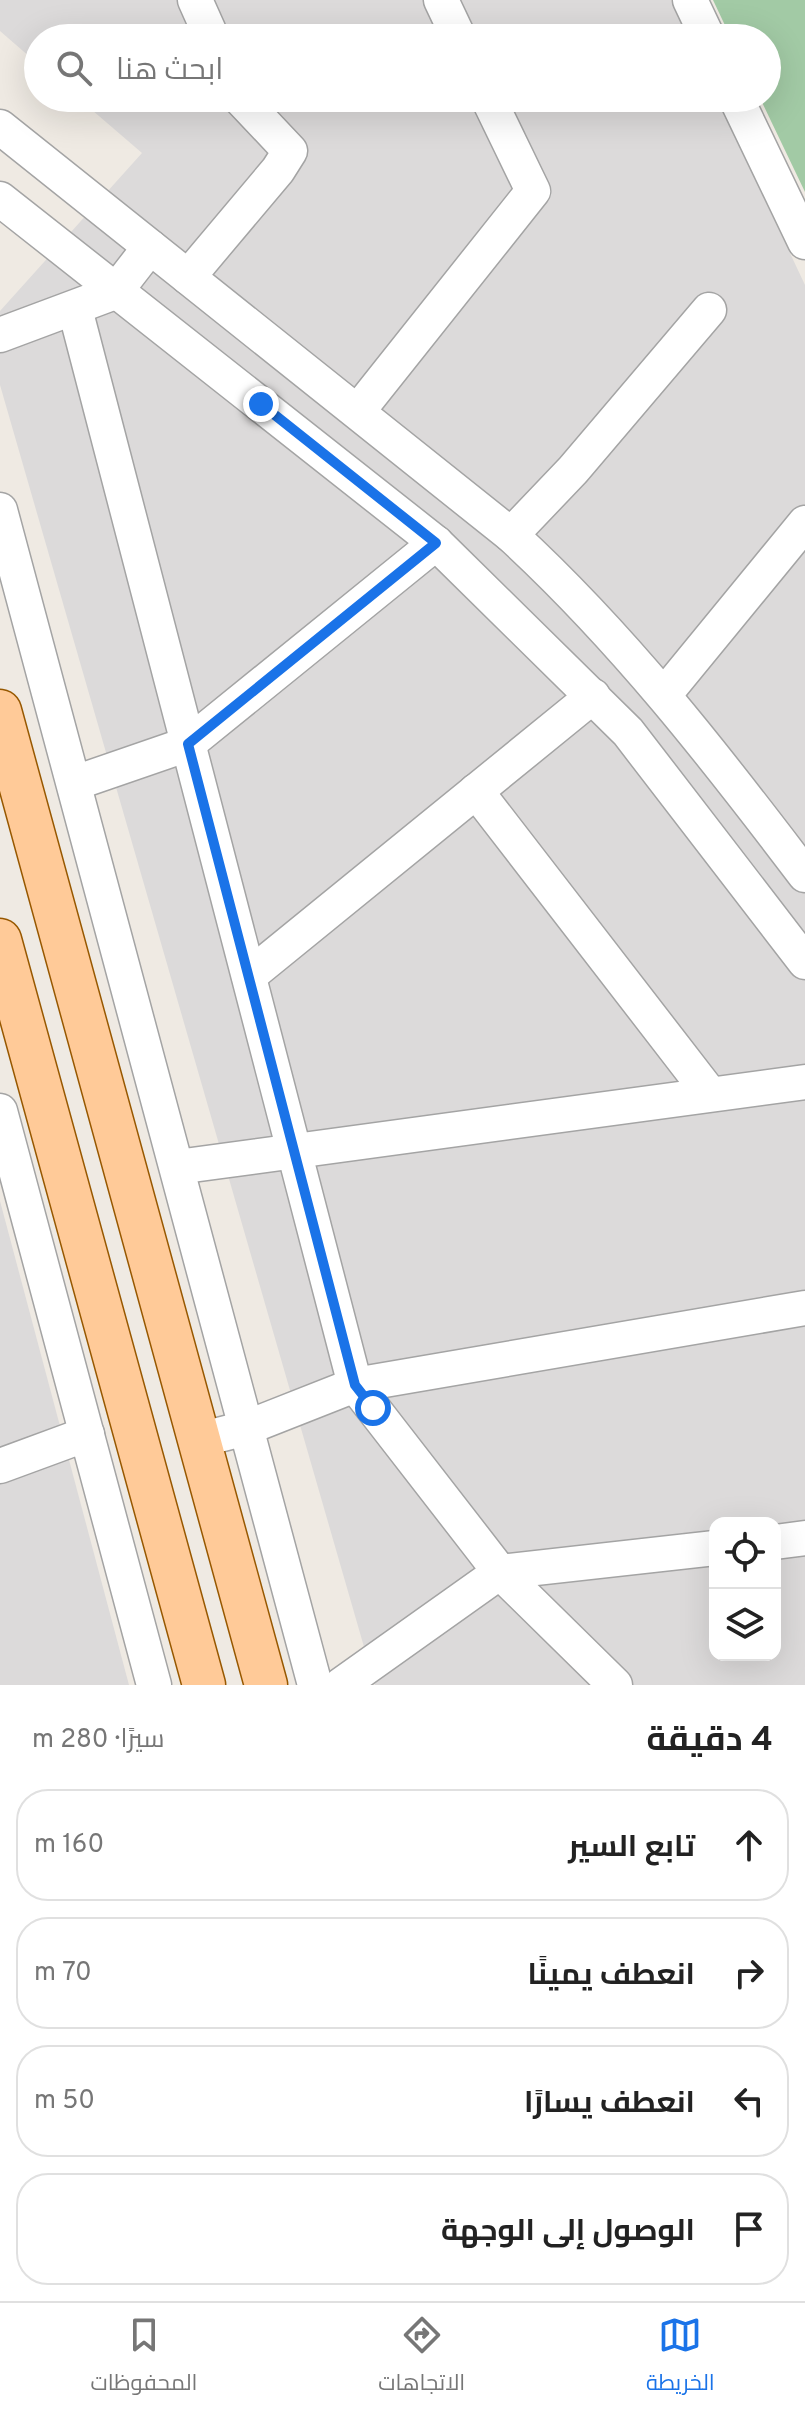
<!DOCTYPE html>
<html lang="ar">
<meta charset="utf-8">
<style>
body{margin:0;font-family:Overpass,Cairo,sans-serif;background:#f6f6f6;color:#222;direction:rtl}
.controls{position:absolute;right:24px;bottom:24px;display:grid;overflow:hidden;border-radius:16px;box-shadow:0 8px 32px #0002}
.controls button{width:72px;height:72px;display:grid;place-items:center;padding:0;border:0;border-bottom:2px solid #e0e0e0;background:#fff;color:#222;font:40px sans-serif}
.stop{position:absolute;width:24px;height:24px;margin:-18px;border:6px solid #1a73e8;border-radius:50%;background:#fff}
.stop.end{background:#1a73e8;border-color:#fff;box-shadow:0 2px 8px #0008}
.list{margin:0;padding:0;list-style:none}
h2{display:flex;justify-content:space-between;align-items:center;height:104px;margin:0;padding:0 32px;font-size:34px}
h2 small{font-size:26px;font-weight:400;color:#767676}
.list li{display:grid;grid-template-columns:52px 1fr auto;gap:24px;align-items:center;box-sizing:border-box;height:112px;margin:0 16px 16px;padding:0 16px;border:2px solid #e0e0e0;border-radius:32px}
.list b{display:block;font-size:30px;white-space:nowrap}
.list em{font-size:26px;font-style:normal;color:#767676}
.icon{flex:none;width:44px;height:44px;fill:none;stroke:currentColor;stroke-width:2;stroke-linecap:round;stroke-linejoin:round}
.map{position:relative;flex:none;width:805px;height:1685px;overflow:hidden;direction:ltr}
.search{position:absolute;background:#fff;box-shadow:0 8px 32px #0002;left:24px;right:24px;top:24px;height:88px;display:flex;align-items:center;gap:20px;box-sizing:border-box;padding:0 28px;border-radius:44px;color:#767676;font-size:30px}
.sheet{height:616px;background:#fff}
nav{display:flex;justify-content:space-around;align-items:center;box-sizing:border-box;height:112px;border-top:2px solid #e0e0e0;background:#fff;font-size:22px;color:#767676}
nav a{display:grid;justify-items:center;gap:4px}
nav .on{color:#1a73e8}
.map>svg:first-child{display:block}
.residential{fill:#dcdada;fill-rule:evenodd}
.cemetery{fill:#a2caa5}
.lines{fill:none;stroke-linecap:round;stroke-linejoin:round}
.minor-casing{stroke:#a4a4a4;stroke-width:37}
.major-casing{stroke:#975800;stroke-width:45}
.minor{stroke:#fff;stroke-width:34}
.major{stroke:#ffca98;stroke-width:42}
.route{stroke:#1a73e8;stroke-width:10}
</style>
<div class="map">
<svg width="805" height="1685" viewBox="0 0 805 1685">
<rect width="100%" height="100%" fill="#efeae3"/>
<g class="residential">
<path d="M 0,0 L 671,0 L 689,38 L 38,38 L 38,64 L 0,31 Z"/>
<path d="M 78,98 L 717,98 L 805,285 L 805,1685 L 375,1685 L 0,385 L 0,311 L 142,153 ZM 715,1523 L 775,1523 L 775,1655 L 715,1655 Z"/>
<path d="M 0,1201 L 129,1685 L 0,1685 Z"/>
</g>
<path class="cemetery" d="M 713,0 L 805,0 L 805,192 L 760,98 L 767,98 L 767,38 L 731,38 Z"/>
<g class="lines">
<g class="minor-casing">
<g id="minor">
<path d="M 195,0 L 212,38"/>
<path d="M 441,0 L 459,38"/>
<path d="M 690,0 L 708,38"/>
<path d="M 736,98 L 805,242"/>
<path d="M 0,127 L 511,535 C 622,637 714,755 805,875"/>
<path d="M 0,199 L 436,543 L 628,732 L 805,962"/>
<path d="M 188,277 L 278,170 L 290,151 L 240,98"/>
<path d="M 75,309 L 355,1385 L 500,1572 L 615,1685"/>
<path d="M 0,335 L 115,292 L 150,247"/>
<path d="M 358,411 L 533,191 L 488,98"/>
<path d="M 0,510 L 315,1685"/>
<path d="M 511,535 L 573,470 L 709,310"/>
<path d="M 664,695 L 805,523"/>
<path d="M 75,783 L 188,744 L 436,543"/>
<path d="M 476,791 L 710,1094"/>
<path d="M 249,976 L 593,696"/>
<path d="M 0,1111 L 154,1685"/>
<path d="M 177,1167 L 805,1082"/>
<path d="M 199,1440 L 246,1428 L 355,1385 L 805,1308"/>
<path d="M 0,1466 L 87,1434"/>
<path d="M 775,1542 L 805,1538"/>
<path d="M 341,1685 L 500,1572 L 715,1548"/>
</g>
</g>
<g class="major-casing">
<g id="major">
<path d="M 0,711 L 266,1685"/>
<path d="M 0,940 L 204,1685"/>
</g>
</g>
<use href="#minor" class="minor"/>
<use href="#major" class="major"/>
</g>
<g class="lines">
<path class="route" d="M 261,404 L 436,543 L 188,744 L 355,1385 L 373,1408"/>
</g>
</svg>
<div class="controls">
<button><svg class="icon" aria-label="locate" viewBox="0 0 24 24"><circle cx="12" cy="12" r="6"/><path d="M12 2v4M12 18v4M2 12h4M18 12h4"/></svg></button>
<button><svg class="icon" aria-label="layers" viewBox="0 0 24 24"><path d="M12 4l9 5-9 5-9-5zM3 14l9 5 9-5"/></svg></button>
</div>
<div class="stop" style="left:373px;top:1408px"></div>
<div class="stop end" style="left:261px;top:404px"></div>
<div class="search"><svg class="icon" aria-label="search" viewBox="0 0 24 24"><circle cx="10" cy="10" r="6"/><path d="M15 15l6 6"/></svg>ابحث هنا</div>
</div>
<section class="sheet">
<h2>4 دقيقة<small>سيرًا · 280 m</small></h2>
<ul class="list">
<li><svg class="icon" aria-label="ahead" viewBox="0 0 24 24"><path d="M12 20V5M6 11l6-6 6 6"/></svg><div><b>تابع السير</b></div><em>160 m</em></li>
<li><svg class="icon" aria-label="right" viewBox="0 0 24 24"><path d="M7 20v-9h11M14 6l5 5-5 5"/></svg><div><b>انعطف يمينًا</b></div><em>70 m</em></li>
<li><svg class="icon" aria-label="left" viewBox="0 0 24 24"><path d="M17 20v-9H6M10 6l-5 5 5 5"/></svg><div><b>انعطف يسارًا</b></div><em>50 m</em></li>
<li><svg class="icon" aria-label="arrive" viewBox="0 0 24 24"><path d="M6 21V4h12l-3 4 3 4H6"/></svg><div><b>الوصول إلى الوجهة</b></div></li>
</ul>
</section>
<nav>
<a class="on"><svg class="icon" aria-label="map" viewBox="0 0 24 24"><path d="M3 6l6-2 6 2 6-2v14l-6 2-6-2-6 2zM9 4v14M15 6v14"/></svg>الخريطة</a>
<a><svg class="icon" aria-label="directions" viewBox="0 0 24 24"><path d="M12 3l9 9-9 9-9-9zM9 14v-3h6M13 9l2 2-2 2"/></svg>الاتجاهات</a>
<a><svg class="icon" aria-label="saved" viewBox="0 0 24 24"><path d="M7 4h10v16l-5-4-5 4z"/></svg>المحفوظات</a>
</nav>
